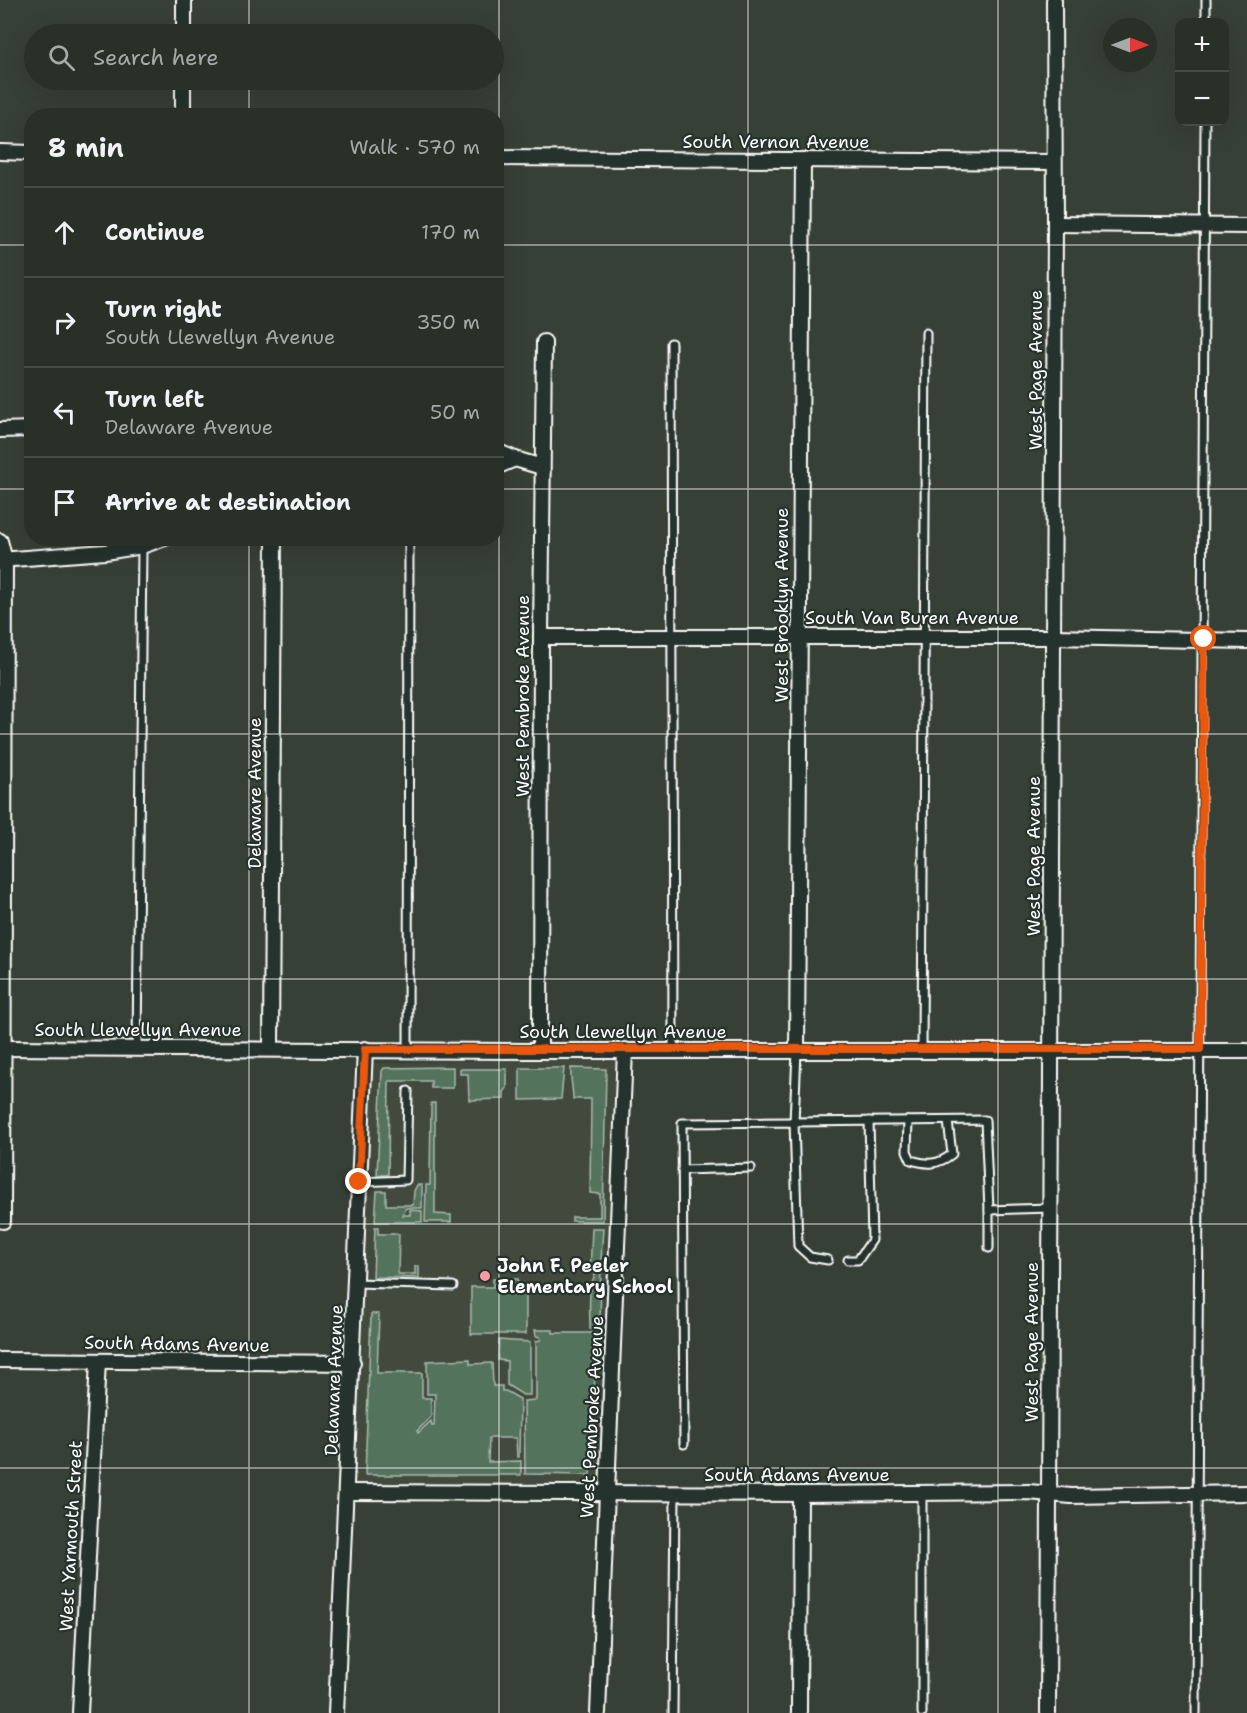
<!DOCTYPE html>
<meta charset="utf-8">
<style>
body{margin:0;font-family:"Shantell Sans",sans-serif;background:#313830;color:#f1f3f6}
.controls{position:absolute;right:18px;top:18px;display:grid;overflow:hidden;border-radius:12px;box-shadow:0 6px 24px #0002}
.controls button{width:54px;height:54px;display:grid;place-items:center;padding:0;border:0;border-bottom:2px solid #454b45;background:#293028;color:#f1f3f6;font:30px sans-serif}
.compass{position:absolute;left:1103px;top:18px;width:54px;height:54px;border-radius:50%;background:#293028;box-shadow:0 6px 24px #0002;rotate:90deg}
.stop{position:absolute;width:18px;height:18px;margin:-14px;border:4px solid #ea580c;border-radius:50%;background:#fff}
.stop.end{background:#ea580c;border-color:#fff;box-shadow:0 2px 6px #0008}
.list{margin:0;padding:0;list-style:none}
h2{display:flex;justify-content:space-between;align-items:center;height:78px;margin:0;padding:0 24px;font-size:26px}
h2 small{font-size:20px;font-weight:400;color:#a5a9a8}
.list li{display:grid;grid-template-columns:39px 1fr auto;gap:18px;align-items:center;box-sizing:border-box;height:90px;padding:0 24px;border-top:2px solid #454b45}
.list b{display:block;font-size:22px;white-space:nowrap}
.list p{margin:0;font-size:20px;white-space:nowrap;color:#a5a9a8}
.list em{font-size:20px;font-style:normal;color:#a5a9a8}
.icon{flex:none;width:33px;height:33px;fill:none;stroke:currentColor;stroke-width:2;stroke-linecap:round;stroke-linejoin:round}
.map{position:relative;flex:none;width:1247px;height:1713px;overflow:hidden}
.search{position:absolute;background:#293028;box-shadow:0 6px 24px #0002;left:24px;top:24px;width:480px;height:66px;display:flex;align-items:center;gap:15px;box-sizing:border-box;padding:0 21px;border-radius:33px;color:#a5a9a8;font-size:22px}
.panel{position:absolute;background:#293028;box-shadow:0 6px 24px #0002;left:24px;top:108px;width:480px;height:438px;border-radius:24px}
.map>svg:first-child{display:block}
.built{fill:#434a3c}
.green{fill:#53735c;stroke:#a9b9ae;stroke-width:1.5}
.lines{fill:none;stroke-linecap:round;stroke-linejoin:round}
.service-casing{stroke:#fff;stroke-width:11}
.minor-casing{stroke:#fff;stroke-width:18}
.service{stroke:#26332d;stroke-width:7}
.minor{stroke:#26332d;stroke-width:14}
.route{stroke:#ea580c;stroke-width:8}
.grid{fill:none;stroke:#fff;stroke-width:1.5;stroke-opacity:0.55}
.poi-dot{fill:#ff9aa2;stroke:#26332d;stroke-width:2}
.labels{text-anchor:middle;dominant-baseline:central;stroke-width:4.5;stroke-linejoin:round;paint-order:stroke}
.street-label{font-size:18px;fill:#fff;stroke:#26332d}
.poi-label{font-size:18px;font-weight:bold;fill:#fff;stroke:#26332d;text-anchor:start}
</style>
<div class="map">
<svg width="1247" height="1713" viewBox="0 0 1247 1713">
<rect width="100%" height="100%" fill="#374036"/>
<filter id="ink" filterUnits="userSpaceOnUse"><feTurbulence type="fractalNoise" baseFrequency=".0167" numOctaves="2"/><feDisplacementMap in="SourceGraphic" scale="12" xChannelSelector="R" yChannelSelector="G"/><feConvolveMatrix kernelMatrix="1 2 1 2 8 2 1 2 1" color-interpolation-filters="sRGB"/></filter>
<g filter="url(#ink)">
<path class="built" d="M 615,1058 L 599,1490 L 353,1489 L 373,1063 Z"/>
<g class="green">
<path d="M 453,1067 L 453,1088 L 431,1088 L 431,1081 L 389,1081 L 388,1175 L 377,1175 L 382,1071 L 384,1068 Z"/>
<path d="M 520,1068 L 564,1068 L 561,1099 L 520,1100 Z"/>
<path d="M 571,1068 L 606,1069 L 603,1221 L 572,1221 L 572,1217 L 600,1217 L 600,1194 L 590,1193 L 591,1099 L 573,1099 C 573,1088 570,1080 571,1068 Z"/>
<path d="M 460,1069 L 507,1069 L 507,1088 L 504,1092 L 504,1099 L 469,1100 L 468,1074 L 460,1074 Z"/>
<path d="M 431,1103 L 435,1103 L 435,1214 L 451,1215 L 451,1222 L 425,1222 L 426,1185 L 430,1185 Z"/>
<path d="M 417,1185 L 422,1185 L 422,1208 L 406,1208 L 403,1215 L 410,1215 L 410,1210 L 422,1211 L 422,1222 L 375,1222 L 377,1191 L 386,1191 L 386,1205 L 413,1205 L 414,1191 Z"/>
<path d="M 375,1227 L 378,1227 L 378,1234 L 399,1234 L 398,1274 L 415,1274 L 415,1266 L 419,1266 L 419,1278 L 373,1277 Z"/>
<path d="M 592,1228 L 603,1228 L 601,1261 L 590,1273 Z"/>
<path d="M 601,1266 L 600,1329 L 590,1329 C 590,1309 586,1281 601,1266 Z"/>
<path d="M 493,1279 L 518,1279 L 518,1294 L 526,1294 L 526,1334 L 471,1334 L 471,1287 L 493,1287 Z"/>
<path d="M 371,1314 L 379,1314 L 377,1373 L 422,1373 L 422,1398 L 431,1398 L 431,1417 L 417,1431 L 418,1433 L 431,1421 L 432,1426 L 434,1426 L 435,1394 L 427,1394 L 427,1361 L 470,1359 L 470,1364 L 492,1363 L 493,1386 L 502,1386 L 502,1391 L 506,1391 L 520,1399 L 519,1457 L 517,1457 L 516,1438 L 489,1438 L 488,1462 L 521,1461 L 521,1475 L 365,1475 Z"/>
<path d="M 535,1330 L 553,1330 L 553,1333 L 597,1333 L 590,1475 L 525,1474 L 524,1401 L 536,1400 L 536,1341 L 541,1340 L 540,1337 L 536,1336 Z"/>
<path d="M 499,1340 L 530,1342 L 530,1395 L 523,1395 L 507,1385 L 507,1361 L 498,1360 Z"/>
</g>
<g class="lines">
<g class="service-casing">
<g id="service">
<path d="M 1206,22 L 1206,0"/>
<path d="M 671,343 L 673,1049"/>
<path d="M 137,1049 L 142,546"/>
<path d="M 408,1049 L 409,538"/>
<path d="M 797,1051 L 794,1122 L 985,1120 L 989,1210 L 1051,1208"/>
<path d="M 922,1051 L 926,333"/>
<path d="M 908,1121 L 907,1151 L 911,1160 C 928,1165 938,1165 952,1154 L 948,1121"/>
<path d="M 682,1170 L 751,1168"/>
<path d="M 359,1182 L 406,1180 L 408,1091"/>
<path d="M 989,1210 L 989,1248"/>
<path d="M 848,1260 L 858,1260 L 872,1240 L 869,1121"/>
<path d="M 356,1283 L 453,1286"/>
<path d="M 684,1444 L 682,1123 L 794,1122 L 798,1246 L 810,1257 L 828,1260"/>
<path d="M 673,1713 L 675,1494"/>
<path d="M 922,1713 L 922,1493"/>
<path d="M 1196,1713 L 1205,122"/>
</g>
</g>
<g class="minor-casing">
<g id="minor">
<path d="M 184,34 L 184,0"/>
<path d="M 183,116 L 183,80"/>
<path d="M 0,152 L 32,153"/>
<path d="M 496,158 L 1054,162"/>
<path d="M 1055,224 L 1247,226"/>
<path d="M 0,430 L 32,429"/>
<path d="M 496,451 L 515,459 L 542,467"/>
<path d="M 496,467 L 515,459"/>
<path d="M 0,541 L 5,560 L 3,1221"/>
<path d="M 0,560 L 105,552 L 142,546 L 165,538"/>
<path d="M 541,637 L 1053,637 L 1247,641"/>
<path d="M 0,1048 L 524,1051 L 1247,1051"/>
<path d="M 271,1049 L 274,538"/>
<path d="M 540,1050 L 541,637 L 544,342"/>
<path d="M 797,1051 L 803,160"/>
<path d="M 0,1360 L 353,1363"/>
<path d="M 347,1492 L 800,1494 L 1029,1492 L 1071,1496 L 1247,1493"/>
<path d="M 80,1713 L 98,1361"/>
<path d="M 336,1713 L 365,1049"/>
<path d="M 598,1713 L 625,1050"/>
<path d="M 799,1713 L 800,1494"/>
<path d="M 1048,1713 L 1055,224 L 1054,0"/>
</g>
</g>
<use href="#service" class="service"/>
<use href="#minor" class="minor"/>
</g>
</g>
<g class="lines" filter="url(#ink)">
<path class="route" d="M 359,1182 L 365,1049 L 1200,1049 L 1204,639"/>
</g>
<path class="grid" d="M 249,0 L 249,34M 499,0 L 499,1713M 748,0 L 748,1713M 998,0 L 998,1713M 249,80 L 249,116M 0,245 L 32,245M 496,245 L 1247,245M 0,489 L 32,489M 496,489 L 1247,489M 249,538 L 249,1713M 0,734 L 1247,734M 0,979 L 1247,979M 0,1224 L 1247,1224M 0,1468 L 1247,1468"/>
<circle class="poi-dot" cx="485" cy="1276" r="6"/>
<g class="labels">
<g class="street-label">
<text x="776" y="142">South Vernon Avenue</text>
<text transform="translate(1036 370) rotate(-90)">West Page Avenue</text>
<text transform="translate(782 605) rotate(-90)">West Brooklyn Avenue</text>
<text x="912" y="618">South Van Buren Avenue</text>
<text transform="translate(523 696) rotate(-90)">West Pembroke Avenue</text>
<text transform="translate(255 793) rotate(-90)">Delaware Avenue</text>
<text transform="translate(1034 856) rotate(-90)">West Page Avenue</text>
<text x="138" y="1030">South Llewellyn Avenue</text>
<text x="623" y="1032">South Llewellyn Avenue</text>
<text transform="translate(1032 1342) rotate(-90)">West Page Avenue</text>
<text transform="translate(177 1344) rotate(1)">South Adams Avenue</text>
<text transform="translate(334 1380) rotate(-88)">Delaware Avenue</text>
<text transform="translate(592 1417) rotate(-87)">West Pembroke Avenue</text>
<text x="797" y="1475">South Adams Avenue</text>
<text transform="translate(71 1536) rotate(-87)">West Yarmouth Street</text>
</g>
<g class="poi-label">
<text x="497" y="1266">John F. Peeler<tspan x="497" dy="21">Elementary School</tspan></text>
</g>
</g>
</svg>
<div class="controls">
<button>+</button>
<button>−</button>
</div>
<svg class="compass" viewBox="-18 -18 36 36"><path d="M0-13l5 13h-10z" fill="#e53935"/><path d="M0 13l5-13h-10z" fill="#a5a9a8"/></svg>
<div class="stop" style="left:1204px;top:639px"></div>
<div class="stop end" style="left:359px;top:1182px"></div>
<div class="search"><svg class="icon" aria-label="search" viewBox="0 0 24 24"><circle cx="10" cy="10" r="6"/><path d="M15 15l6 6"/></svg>Search here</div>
<section class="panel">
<h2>8 min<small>Walk · 570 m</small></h2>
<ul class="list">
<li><svg class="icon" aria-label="ahead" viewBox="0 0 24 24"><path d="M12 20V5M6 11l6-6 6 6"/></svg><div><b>Continue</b></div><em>170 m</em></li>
<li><svg class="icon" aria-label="right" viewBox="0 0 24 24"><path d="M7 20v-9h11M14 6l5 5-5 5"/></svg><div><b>Turn right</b><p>South Llewellyn Avenue</p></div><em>350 m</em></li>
<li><svg class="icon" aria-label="left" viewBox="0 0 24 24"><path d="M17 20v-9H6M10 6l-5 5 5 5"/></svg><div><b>Turn left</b><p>Delaware Avenue</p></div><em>50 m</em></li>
<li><svg class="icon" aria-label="arrive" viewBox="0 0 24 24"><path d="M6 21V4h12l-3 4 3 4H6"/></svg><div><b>Arrive at destination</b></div></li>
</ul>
</section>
</div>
